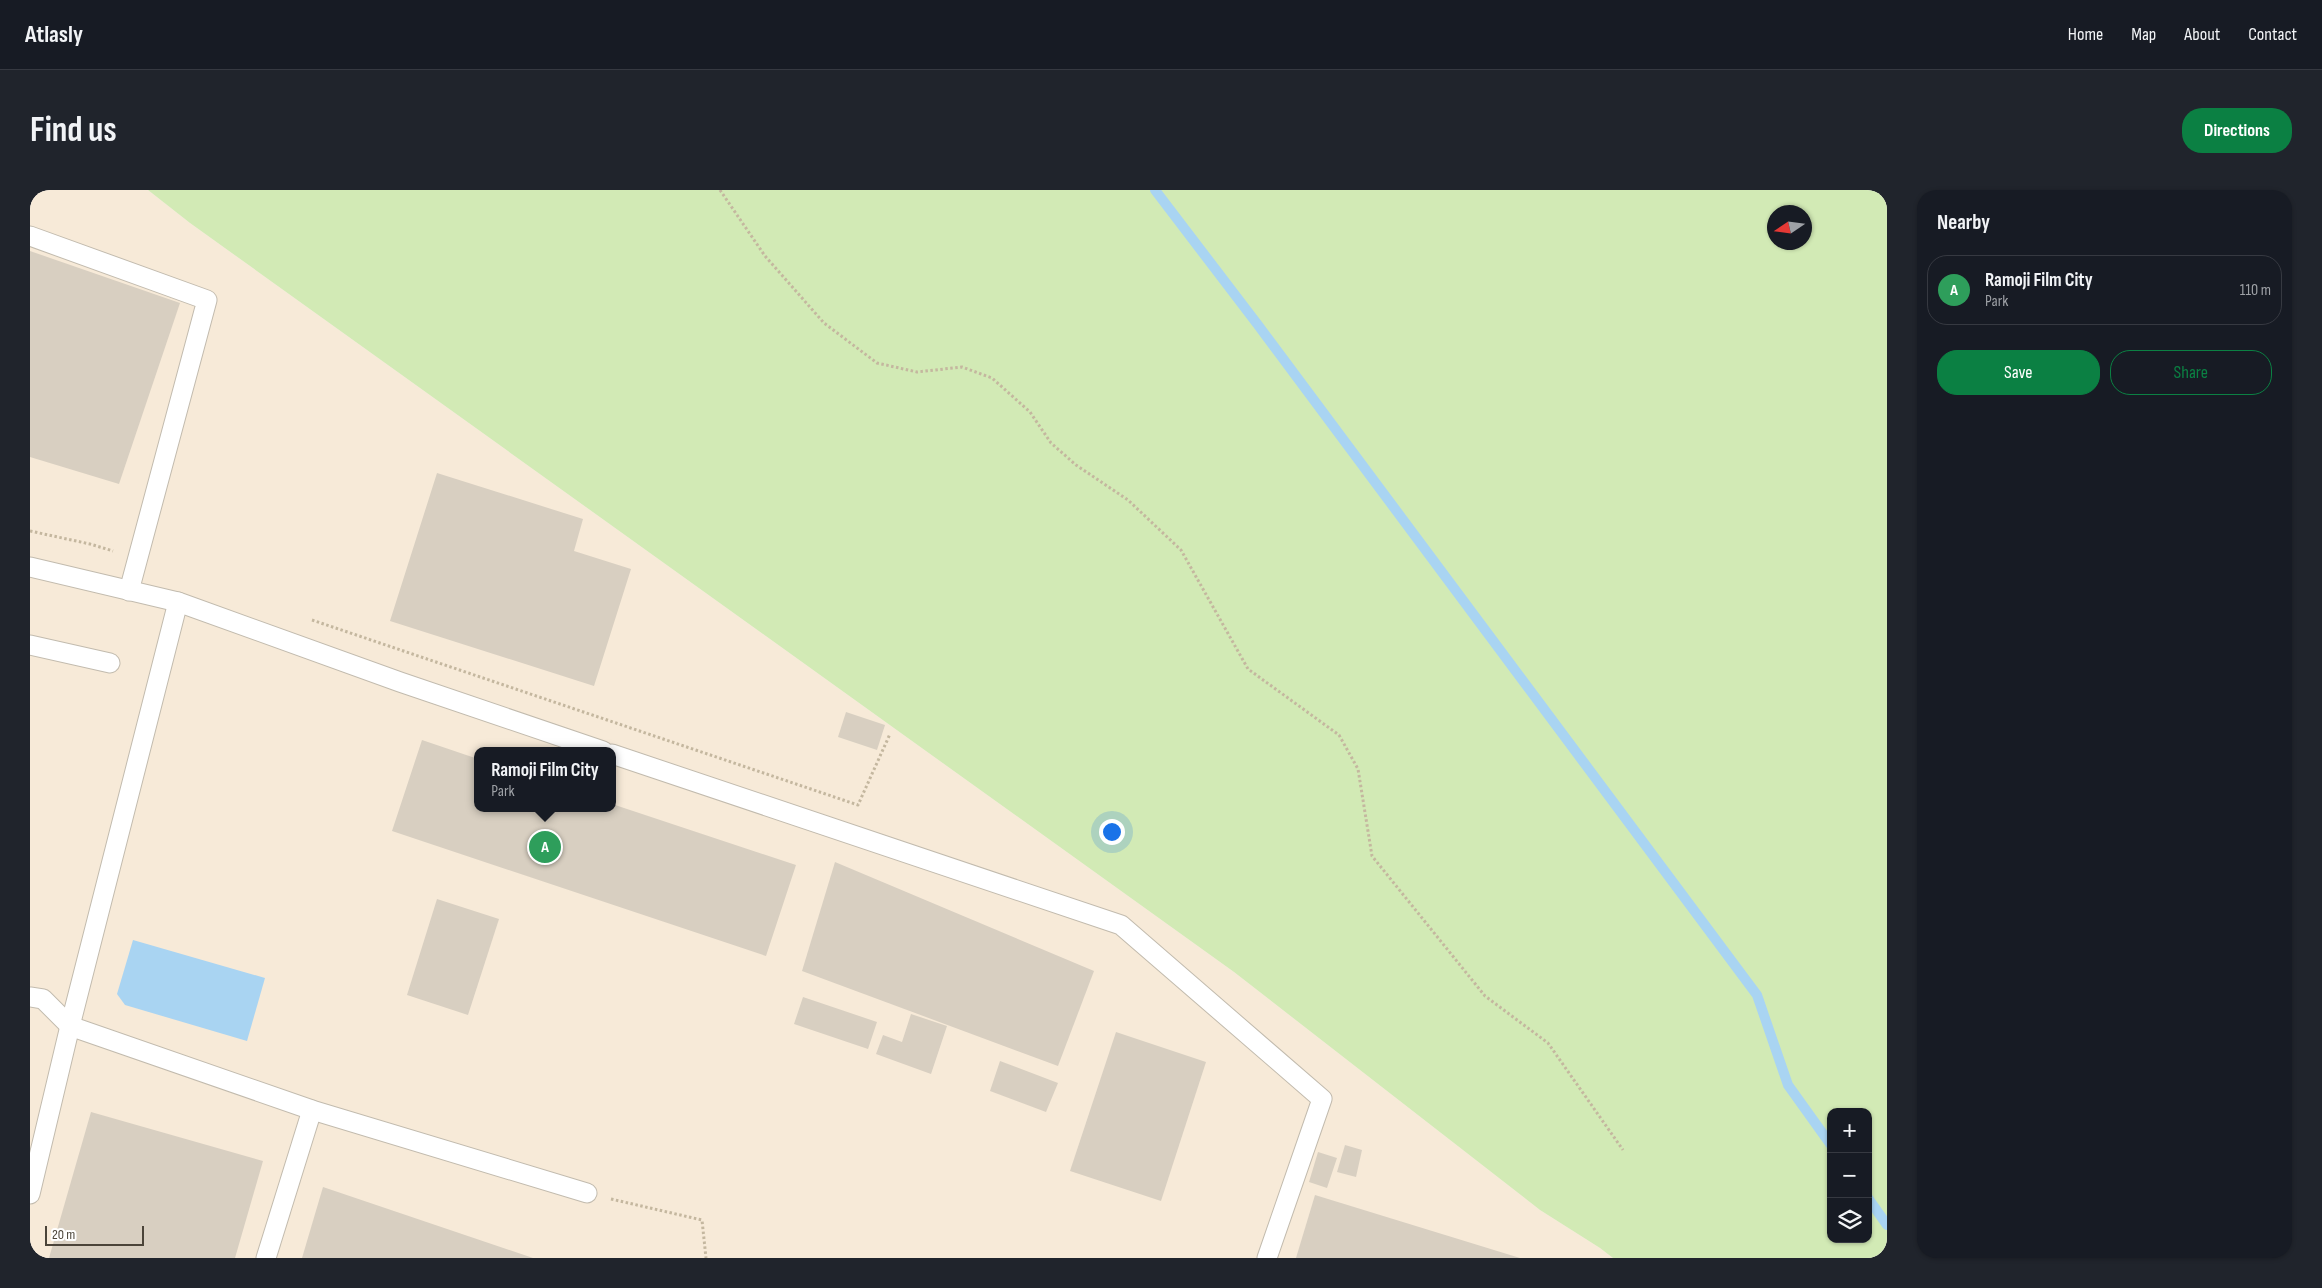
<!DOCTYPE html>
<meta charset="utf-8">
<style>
body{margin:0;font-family:"Sofia Sans Condensed",sans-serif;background:#20242c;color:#f1f3f6}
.controls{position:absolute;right:15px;bottom:15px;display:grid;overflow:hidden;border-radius:10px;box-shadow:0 1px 4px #0004}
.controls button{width:45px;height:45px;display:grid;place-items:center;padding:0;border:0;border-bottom:1px solid #363941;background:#171b24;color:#f1f3f6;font:25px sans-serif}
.compass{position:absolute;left:1737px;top:15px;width:45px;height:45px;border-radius:50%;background:#171b24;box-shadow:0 1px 4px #0004;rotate:257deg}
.scale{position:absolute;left:15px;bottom:12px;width:99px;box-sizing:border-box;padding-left:5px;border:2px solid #4b4439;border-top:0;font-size:14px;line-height:18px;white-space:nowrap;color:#4b4439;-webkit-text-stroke:4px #fff;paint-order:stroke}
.you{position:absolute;left:1081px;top:641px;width:18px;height:18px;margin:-12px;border:4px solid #fff;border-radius:50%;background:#1a73e8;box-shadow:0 0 0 8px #1a73e833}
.badge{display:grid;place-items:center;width:32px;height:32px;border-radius:50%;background:#0b8043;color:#fff;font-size:16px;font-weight:700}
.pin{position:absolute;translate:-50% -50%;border:2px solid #fff;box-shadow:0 1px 5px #0006}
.popup{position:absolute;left:444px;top:557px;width:142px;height:65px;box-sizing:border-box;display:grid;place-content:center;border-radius:10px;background:#171b24;filter:drop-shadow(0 1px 4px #0005);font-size:16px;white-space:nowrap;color:#9ea1a6}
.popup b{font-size:19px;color:#f1f3f6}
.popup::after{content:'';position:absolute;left:50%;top:100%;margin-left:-10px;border:10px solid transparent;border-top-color:#171b24}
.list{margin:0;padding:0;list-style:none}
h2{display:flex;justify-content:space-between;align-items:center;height:65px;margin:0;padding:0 20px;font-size:21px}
h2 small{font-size:16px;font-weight:400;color:#9ea1a6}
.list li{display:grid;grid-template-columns:32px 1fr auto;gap:15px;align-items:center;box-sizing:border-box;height:70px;margin:0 10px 10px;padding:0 10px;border:1px solid #363941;border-radius:20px}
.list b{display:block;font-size:19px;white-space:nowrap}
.list p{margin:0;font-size:16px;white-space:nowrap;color:#9ea1a6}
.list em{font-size:16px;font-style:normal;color:#9ea1a6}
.actions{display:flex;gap:10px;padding:15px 20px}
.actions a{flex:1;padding:11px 0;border:1px solid #0b8043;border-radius:20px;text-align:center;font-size:18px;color:#0b8043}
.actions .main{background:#0b8043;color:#fff}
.icon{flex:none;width:28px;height:28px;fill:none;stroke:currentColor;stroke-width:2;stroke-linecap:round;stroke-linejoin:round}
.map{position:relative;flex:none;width:1857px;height:1068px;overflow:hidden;border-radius:20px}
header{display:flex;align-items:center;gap:30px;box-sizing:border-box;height:70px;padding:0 25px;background:#171b24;border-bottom:1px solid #363941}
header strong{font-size:24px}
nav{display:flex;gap:28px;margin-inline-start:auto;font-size:18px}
.intro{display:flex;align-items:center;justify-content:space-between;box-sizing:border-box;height:120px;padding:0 30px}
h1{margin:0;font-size:35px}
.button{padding:12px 22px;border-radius:20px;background:#0b8043;color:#fff;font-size:18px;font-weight:700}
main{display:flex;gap:30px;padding:0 30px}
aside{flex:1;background:#171b24;border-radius:20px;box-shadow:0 1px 4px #0004}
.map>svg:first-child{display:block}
.commercial{fill:#f7ead8;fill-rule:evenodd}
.green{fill:#d2eab5;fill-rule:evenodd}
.water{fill:#a9d4f2}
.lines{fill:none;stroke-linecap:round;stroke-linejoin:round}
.stream{stroke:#a9d4f2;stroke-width:10}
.building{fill:#d8cfc1}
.lane-casing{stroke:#c2bbae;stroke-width:21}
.path{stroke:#c4b79f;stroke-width:3;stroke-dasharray:2.5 2.5;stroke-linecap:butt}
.lane{stroke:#fff;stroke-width:19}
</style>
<header>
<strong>Atlasly</strong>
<nav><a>Home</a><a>Map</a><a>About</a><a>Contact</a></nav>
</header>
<div class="intro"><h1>Find us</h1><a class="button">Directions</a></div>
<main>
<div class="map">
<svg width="1857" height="1068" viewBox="0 0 1857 1068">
<rect width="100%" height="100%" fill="#f6f3ec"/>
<path class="commercial" d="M 0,0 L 118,0 L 160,33 L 1204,782 L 1510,1020 L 1570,1058 L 1583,1068 L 0,1068 ZM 448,561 L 582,561 L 582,618 L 448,618 Z"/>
<path class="green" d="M 118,0 L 1857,0 L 1857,1068 L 1583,1068 L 1570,1058 L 1510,1020 L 1204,782 L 160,33 ZM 1744,22 L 1774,22 L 1774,52 L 1744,52 ZM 1801,922 L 1838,922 L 1838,1049 L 1801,1049 Z"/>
<path class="water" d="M 103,750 L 235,788 L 217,851 L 95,815 L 87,804 Z"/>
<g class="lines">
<g class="stream">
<path d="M 1125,0 L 1228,135 L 1727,805 L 1758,895 L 1801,955"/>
<path d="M 1838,1008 L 1857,1035"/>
</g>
</g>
<g class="building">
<path d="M 0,61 L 150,113 L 89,294 L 0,267 Z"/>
<path d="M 407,283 L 553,329 L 544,361 L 601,379 L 564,496 L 360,431 Z"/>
<path d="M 816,522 L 855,535 L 847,560 L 808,547 Z"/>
<path d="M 392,550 L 448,569 L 448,618 L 582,618 L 582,614 L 766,675 L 736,766 L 362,641 Z"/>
<path d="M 805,672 L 1064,781 L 1028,876 L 772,781 Z"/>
<path d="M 407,709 L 469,729 L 438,825 L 377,805 Z"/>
<path d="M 773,807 L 847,832 L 838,859 L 764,834 Z"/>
<path d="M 881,824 L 917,836 L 901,884 L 846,864 L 853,845 L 872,852 Z"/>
<path d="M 1086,842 L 1176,872 L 1131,1011 L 1040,981 Z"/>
<path d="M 970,871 L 1028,893 L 1016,922 L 960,901 Z"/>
<path d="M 61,922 L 233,971 L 205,1068 L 19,1068 Z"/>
<path d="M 1315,955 L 1332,960 L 1326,987 L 1307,982 Z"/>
<path d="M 1288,962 L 1307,968 L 1297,998 L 1279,992 Z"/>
<path d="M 293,997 L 503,1068 L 272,1068 Z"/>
<path d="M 1285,1005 L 1490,1068 L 1266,1068 Z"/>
</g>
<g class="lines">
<g class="lane-casing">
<g id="lane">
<path d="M 0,46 L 177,110 L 99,401"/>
<path d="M 0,377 L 148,412 L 370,492 L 573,561"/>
<path d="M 0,455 L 80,473"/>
<path d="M 582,564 L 1091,735 L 1292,909 L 1237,1068"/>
<path d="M 0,807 L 13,809 L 40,836 L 282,920 L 557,1003"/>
<path d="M 0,1004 L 40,836 L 148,412"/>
<path d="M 236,1068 L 282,920"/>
</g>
</g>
<g class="path">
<path d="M 690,0 L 735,66 L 794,133 L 847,173 L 887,182 L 932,177 L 962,188 L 1000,222 L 1021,253 L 1046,275 L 1098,310 L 1151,360 L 1218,479 L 1309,545 L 1328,579 L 1342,666 L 1455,806 L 1518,853 L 1593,960"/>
<path d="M 0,341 L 60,354 L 83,361"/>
<path d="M 282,430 L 828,615 L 860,544"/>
<path d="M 581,1009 L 672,1030 L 676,1068"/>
</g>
<use href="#lane" class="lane"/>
</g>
</svg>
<div class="controls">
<button>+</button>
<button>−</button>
<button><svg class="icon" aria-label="layers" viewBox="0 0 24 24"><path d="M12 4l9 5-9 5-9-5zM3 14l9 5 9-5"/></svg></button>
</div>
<svg class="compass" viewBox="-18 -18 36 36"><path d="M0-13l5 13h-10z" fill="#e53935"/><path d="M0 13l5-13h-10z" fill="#9ea1a6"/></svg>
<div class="scale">20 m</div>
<div class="you"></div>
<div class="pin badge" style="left:515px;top:657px;background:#2e9e5b">A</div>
<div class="popup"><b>Ramoji Film City</b>Park</div>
</div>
<aside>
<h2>Nearby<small></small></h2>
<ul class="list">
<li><span class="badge" style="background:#2e9e5b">A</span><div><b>Ramoji Film City</b><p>Park</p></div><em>110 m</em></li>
</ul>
<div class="actions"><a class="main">Save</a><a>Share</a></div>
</aside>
</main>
